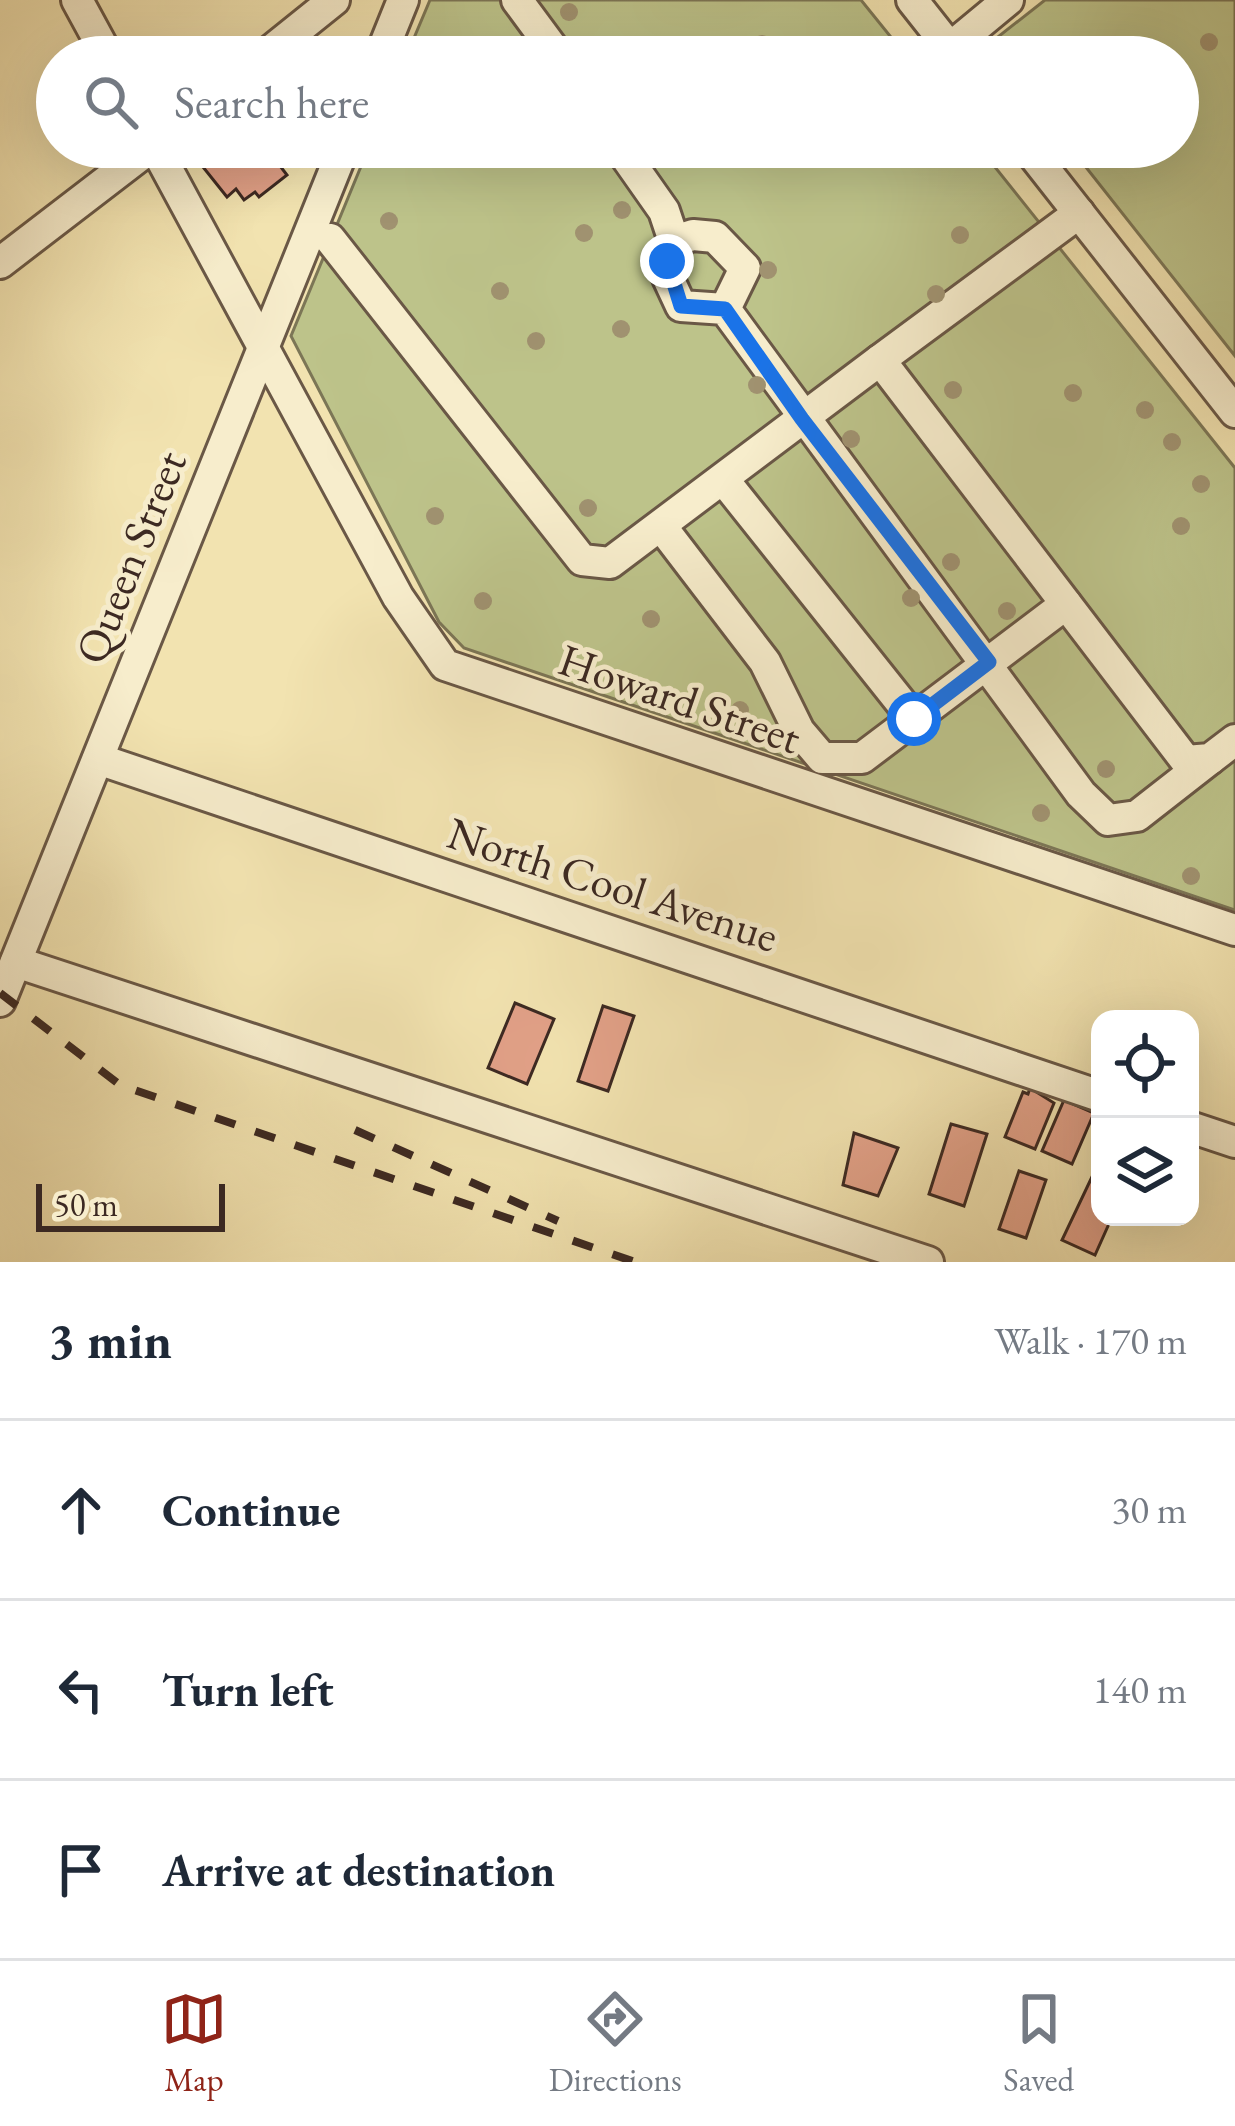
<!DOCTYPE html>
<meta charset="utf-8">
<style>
body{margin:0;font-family:"EB Garamond",serif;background:#f2f2f3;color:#1f2937}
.controls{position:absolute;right:36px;bottom:36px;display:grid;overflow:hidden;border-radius:24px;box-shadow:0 12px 48px #0002}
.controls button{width:108px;height:108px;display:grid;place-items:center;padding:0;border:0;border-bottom:3px solid #e0e1e3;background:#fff;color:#1f2937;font:60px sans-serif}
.scale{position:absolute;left:36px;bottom:30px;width:189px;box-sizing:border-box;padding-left:12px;border:6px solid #3c2922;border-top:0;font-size:33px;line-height:42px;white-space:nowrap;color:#3c2922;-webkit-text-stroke:9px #f7edcc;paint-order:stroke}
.stop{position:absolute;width:36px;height:36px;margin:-27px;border:9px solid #1a73e8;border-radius:50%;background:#fff}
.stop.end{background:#1a73e8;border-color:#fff;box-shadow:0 3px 12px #0008}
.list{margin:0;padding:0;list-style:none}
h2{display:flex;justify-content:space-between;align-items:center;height:156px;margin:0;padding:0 48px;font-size:51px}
h2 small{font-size:39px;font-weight:400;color:#747a83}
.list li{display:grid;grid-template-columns:78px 1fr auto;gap:36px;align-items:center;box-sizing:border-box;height:180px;padding:0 48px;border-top:3px solid #e0e1e3}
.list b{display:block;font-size:45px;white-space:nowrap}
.list em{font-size:39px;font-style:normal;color:#747a83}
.icon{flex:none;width:66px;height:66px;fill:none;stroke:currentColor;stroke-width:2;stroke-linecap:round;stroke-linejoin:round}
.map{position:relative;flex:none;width:1235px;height:1262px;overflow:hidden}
.search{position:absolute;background:#fff;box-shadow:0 12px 48px #0002;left:36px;right:36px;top:36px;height:132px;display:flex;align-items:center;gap:30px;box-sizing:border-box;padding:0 42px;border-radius:66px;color:#747a83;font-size:45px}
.sheet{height:696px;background:#fff}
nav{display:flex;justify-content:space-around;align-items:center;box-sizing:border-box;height:168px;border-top:3px solid #e0e1e3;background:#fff;font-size:33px;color:#747a83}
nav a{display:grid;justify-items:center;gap:6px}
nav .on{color:#8f2418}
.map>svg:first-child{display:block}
.green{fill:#bdc38a;stroke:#7c7656;stroke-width:3}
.building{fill:#e2a188;stroke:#3c2922;stroke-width:3}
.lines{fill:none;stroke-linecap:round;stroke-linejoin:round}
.minor-casing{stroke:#6a5846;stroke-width:36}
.minor{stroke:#f7edcc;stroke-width:30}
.rail{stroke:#3c2922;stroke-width:8;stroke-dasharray:21 21;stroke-linecap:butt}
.tree{fill:#a09270}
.route{stroke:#1a73e8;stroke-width:15}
.labels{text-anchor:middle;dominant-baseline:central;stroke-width:10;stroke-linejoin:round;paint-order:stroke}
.street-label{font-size:45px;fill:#3c2922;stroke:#f7edcc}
</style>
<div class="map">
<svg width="1235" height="1262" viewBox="0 0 1235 1262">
<rect width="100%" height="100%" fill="#f2e3b0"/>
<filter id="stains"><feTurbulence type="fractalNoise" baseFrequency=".00167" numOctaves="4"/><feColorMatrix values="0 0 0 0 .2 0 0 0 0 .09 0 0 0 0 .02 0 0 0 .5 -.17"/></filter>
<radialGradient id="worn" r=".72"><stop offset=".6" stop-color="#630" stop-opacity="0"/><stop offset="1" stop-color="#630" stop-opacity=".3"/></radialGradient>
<g class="green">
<path d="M 430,0 L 861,0 L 907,57 L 406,57 Z"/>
<path d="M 1045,0 L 1235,0 L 1235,356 L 1070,147 L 1178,147 L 1178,57 L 1000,57 L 989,44 Z"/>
<path d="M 369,147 L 979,147 L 1235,468 L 1235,910 L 464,648 L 439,622 L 291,336 Z"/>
</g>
<g class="building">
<path d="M 218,147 L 296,147 L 277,162 L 287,175 L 259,197 L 255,192 L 244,200 L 236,189 L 227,197 L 199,162 Z"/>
<path d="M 515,1003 L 554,1019 L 527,1084 L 488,1068 Z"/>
<path d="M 603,1006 L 634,1016 L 608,1091 L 578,1081 Z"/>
<path d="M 1030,1088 L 1054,1103 L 1035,1149 L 1005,1137 L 1023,1092 L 1028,1094 Z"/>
<path d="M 1064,1100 L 1094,1113 L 1072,1164 L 1042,1151 Z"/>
<path d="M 951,1124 L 987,1134 L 964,1206 L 929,1194 Z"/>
<path d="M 854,1133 L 898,1148 L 878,1196 L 843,1185 Z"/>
<path d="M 1100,1160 L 1100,1217 L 1112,1217 L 1095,1255 L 1062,1240 Z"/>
<path d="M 1019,1171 L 1046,1180 L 1026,1238 L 999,1229 Z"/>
</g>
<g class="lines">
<g class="minor-casing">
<g id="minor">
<path d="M 77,0 L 108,57"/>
<path d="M 517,0 L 559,57"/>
<path d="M 912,0 L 957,57"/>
<path d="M 950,48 L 1008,0"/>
<path d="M 263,57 L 334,0"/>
<path d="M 380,57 L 403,0"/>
<path d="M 155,147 L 398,597 L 445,665 L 1235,930"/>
<path d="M 619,147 L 664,211 L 674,241"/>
<path d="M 1027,147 L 1235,412"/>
<path d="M 1079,213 L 880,360 L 1186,761 L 1210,759 L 1235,740"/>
<path d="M 330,239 L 582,560 L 610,563 L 880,360"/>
<path d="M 0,263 L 151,147"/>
<path d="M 725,309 L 681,306 L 668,278 L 674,241 L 693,235 L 715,237 L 745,268 L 725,309 L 1081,794 L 1108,820 L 1137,816 L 1210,759"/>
<path d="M 723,479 L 914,719"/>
<path d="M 661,526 L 765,662 L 799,731 L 822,758 L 862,758 L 1066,604"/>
<path d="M 98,759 C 432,871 766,983 1100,1096"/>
<path d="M 16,962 L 928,1262"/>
<path d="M 0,1001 L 344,147"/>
<path d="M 1190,1127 L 1235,1142"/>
</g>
</g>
<use href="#minor" class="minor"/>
<g class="rail">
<path d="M 0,993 L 120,1085 L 635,1262"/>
<path d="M 355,1130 L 558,1221"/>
</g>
</g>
<g class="tree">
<circle cx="569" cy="12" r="9"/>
<circle cx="1209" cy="42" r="9"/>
<circle cx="762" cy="44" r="9"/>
<circle cx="622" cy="210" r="9"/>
<circle cx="389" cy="221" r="9"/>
<circle cx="584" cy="233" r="9"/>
<circle cx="960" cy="235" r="9"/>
<circle cx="768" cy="270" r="9"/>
<circle cx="500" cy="291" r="9"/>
<circle cx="936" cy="294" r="9"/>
<circle cx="621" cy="329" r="9"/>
<circle cx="536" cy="341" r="9"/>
<circle cx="757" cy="385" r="9"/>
<circle cx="953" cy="390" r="9"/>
<circle cx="1073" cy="393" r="9"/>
<circle cx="1145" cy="410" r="9"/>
<circle cx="851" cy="439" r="9"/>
<circle cx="1172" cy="442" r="9"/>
<circle cx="1201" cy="484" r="9"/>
<circle cx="588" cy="508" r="9"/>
<circle cx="435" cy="516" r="9"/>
<circle cx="1181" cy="526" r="9"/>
<circle cx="951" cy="562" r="9"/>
<circle cx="911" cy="598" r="9"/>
<circle cx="483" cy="601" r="9"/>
<circle cx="1007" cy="611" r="9"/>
<circle cx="651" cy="619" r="9"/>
<circle cx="620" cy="679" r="9"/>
<circle cx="740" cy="710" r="9"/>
<circle cx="1106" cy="769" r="9"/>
<circle cx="1041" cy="813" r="9"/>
<circle cx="1191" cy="876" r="9"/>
</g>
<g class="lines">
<path class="route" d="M 667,261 L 681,306 L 725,309 L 802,419 L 989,662 L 914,719"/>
</g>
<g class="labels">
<g class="street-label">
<text transform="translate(130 557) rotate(-68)">Queen Street</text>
<text transform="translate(680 698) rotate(19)">Howard Street</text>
<text transform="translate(613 884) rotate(18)">North Cool Avenue</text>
</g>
</g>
<rect width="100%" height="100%" filter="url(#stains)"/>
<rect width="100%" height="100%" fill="url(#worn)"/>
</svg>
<div class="controls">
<button><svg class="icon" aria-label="locate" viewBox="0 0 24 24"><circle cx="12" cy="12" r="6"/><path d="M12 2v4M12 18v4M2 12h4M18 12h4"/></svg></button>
<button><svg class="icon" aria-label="layers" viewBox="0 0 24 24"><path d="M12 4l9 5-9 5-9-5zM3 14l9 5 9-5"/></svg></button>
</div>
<div class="scale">50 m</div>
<div class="stop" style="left:914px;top:719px"></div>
<div class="stop end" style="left:667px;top:261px"></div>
<div class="search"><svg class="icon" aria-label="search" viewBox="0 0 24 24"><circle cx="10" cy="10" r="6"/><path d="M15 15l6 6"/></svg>Search here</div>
</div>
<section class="sheet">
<h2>3 min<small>Walk · 170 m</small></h2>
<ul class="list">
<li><svg class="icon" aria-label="ahead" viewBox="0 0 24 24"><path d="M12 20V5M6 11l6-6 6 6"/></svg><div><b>Continue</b></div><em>30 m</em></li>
<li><svg class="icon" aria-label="left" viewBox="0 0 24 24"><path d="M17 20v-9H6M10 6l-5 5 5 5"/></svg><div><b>Turn left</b></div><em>140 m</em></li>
<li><svg class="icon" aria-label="arrive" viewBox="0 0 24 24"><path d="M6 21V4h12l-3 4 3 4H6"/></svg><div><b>Arrive at destination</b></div></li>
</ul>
</section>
<nav>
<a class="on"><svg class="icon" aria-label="map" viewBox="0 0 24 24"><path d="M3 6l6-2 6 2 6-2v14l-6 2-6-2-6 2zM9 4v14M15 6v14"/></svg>Map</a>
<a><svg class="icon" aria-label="directions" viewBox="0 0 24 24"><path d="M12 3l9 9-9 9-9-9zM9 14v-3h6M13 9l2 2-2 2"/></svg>Directions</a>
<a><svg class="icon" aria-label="saved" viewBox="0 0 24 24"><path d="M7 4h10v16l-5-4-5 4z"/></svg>Saved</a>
</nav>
